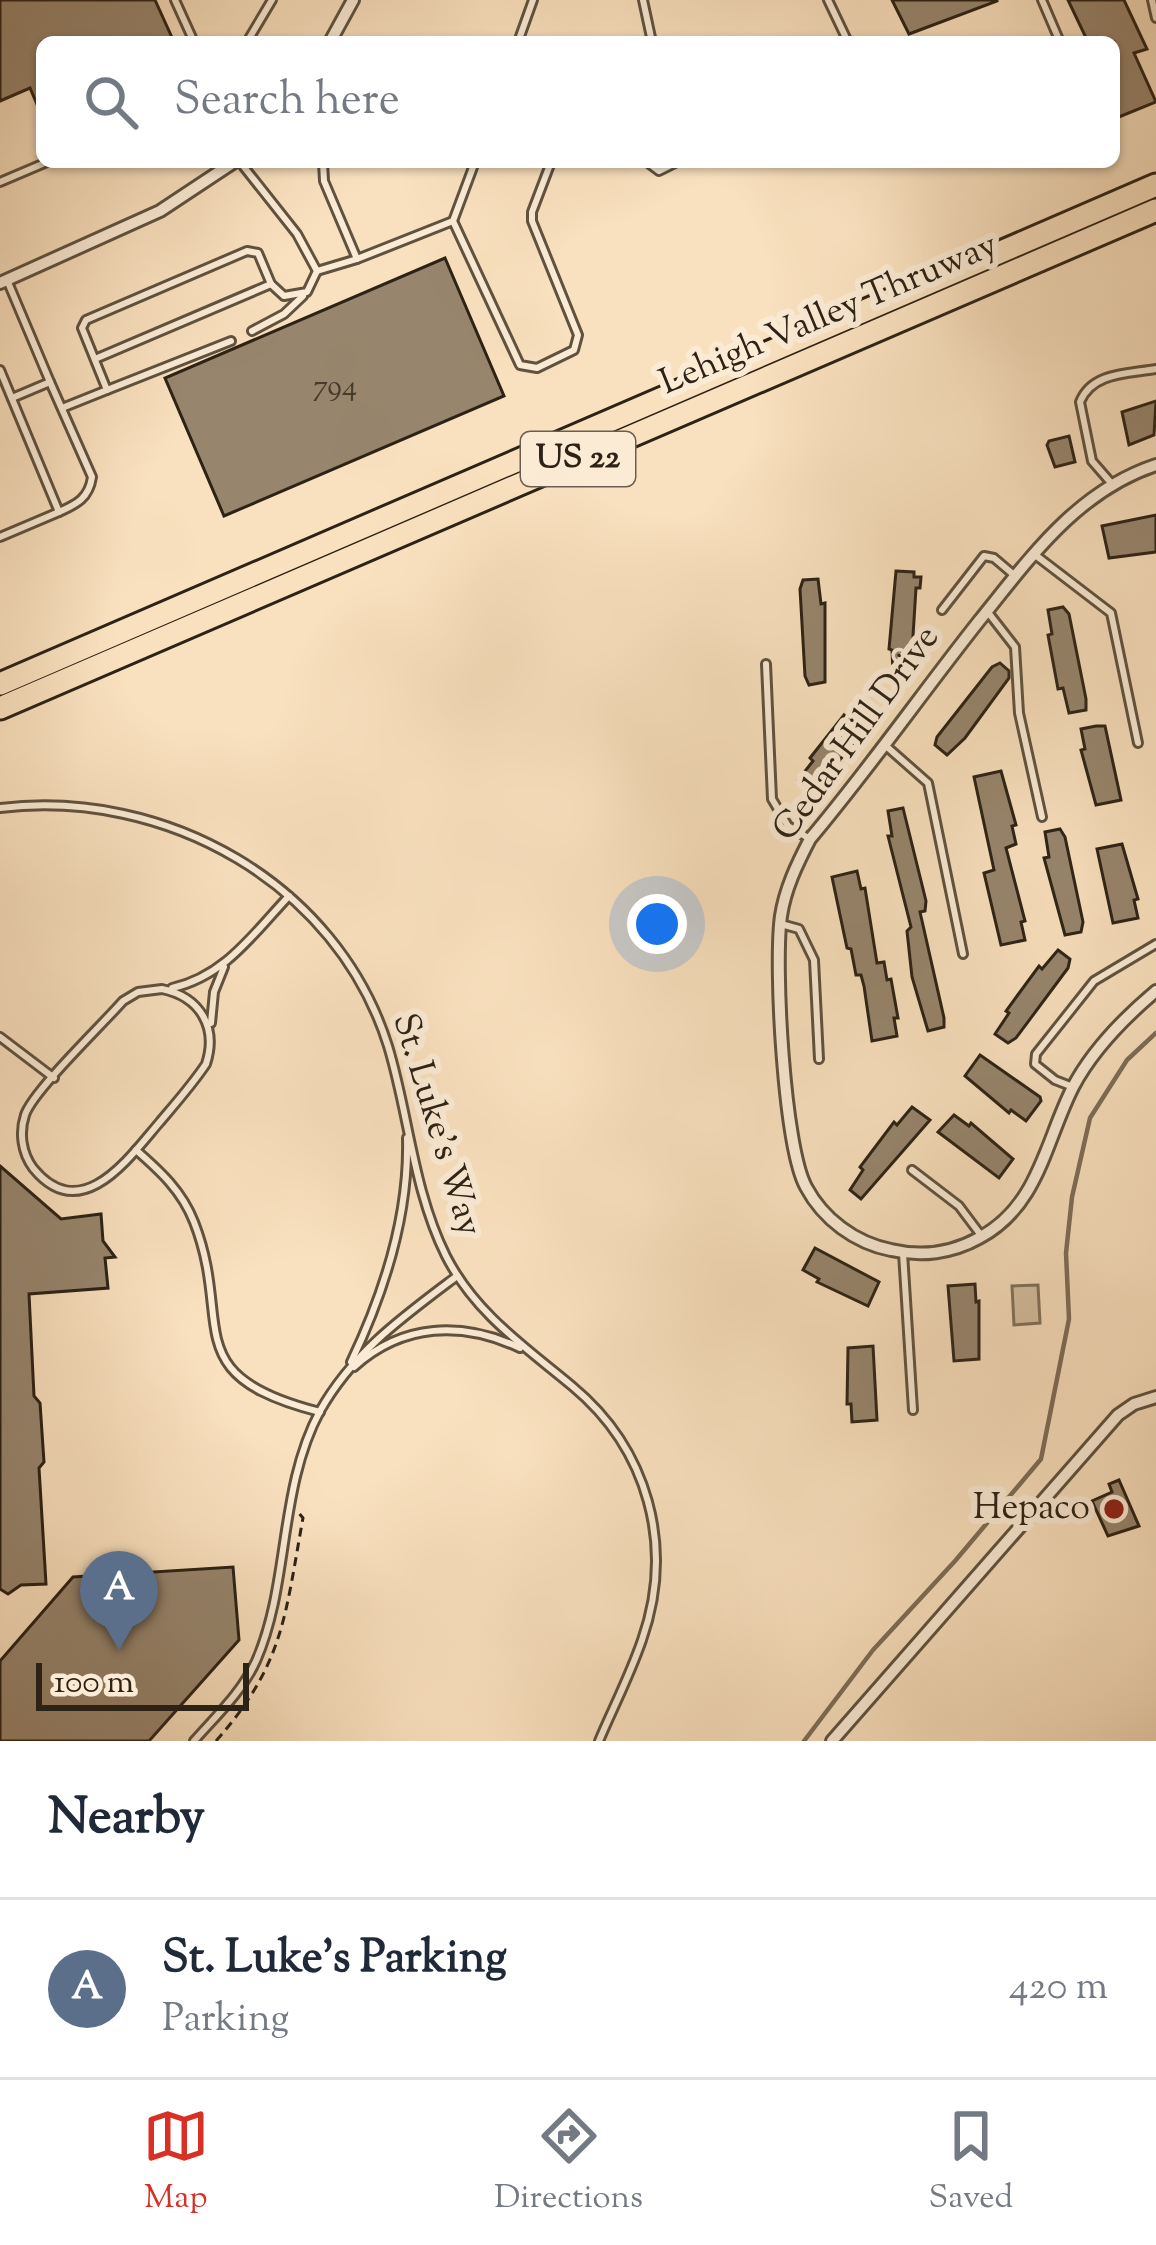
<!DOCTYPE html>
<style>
body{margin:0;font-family:"Sorts Mill Goudy",serif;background:#f2f2f3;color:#1f2937}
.scale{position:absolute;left:36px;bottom:30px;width:213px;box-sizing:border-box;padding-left:12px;border:6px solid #2c2215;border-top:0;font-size:33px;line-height:42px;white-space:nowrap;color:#2c2215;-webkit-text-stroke:9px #fbebd5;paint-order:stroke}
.you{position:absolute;left:657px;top:924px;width:42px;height:42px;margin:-30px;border:9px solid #fff;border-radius:50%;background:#1a73e8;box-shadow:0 0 0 18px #1a73e833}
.badge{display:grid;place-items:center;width:78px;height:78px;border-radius:50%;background:#d93025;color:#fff;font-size:39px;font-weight:700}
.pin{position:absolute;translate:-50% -99px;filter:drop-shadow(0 3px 6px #0008)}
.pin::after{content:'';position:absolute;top:63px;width:42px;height:36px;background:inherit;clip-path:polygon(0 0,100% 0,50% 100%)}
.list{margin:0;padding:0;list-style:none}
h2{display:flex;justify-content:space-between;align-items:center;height:156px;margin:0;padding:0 48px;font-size:51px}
h2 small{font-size:39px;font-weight:400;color:#747a83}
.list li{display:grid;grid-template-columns:78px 1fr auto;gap:36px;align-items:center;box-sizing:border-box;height:180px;padding:0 48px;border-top:3px solid #e0e1e3}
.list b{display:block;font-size:45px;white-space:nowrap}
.list p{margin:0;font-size:39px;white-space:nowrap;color:#747a83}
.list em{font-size:39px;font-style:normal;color:#747a83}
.icon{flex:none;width:66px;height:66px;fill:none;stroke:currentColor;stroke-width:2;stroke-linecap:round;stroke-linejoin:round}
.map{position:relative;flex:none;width:1156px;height:1741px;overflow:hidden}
.search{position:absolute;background:#fff;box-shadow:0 3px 9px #0004;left:36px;right:36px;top:36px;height:132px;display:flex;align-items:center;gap:30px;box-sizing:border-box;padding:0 42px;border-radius:18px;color:#747a83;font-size:45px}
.sheet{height:336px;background:#fff}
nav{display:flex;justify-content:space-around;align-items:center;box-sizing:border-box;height:168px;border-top:3px solid #e0e1e3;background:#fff;font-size:33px;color:#747a83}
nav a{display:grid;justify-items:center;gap:6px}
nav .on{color:#d93025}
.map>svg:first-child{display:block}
.green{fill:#d6c0a1;stroke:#81715b;stroke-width:3}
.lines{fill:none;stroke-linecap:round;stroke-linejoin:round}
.stream{stroke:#7d6d58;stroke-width:4.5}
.building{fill:#97856d;stroke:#2c2215;stroke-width:3}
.service-casing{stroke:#5f523f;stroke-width:12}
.minor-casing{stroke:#5f523f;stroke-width:16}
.motorway-casing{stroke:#2c2215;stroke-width:27}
.path{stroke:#2c2215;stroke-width:3;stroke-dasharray:9 6;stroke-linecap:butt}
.service{stroke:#fbebd5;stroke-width:6}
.minor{stroke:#fbebd5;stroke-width:10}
.motorway{stroke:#f9e0be;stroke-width:21}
.poi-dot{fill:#8f2418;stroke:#fbebd5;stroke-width:4.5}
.labels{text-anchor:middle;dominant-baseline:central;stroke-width:12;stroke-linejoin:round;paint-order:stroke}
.number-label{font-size:30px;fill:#473b2b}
.shield{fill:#fbebd5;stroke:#6a5e4f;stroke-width:3}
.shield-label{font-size:33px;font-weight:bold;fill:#2c2215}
.street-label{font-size:36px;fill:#2c2215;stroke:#fbebd5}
.poi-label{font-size:36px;fill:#2c2215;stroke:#fbebd5;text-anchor:end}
</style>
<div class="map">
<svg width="1156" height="1741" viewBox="0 0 1156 1741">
<rect width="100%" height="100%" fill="#f9e0be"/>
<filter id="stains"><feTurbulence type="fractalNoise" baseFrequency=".00167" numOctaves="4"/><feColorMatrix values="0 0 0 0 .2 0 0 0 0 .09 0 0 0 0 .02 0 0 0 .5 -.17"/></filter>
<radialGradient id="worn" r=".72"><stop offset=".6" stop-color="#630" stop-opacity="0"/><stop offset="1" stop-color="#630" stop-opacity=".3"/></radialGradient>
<path class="green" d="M 1038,1285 L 1040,1323 L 1014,1325 L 1012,1286 Z"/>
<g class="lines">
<path class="stream" d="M 804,1741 L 873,1650 L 955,1561 L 1041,1459 L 1069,1319 L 1066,1253 L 1072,1197 L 1090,1118 L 1127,1060 L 1156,1033"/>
</g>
<g class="building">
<path d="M 0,0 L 155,0 L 174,42 L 42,42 L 42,116 L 30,88 L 0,101 Z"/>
<path d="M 892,0 L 997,0 L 997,1 L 909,34 Z"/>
<path d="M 1068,0 L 1124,0 L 1147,49 L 1134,53 L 1156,102 L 1114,119 L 1114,42 L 1088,42 Z"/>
<path d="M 445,258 L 504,396 L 224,516 L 165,378 Z"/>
<path d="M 1156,401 L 1154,435 L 1129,445 L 1122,412 Z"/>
<path d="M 1069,436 L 1075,462 L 1055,467 L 1047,445 L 1049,441 Z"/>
<path d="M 1156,515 L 1156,552 L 1109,558 L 1102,526 Z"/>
<path d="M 896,571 L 914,572 L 914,577 L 921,577 L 920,588 L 916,588 L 912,652 L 916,652 L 915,666 L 909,666 L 907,674 L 893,673 L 892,650 L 889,649 Z"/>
<path d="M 818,579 L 821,604 L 825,603 L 825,682 L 809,685 L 805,676 L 800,589 L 803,580 Z"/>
<path d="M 1063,607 L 1069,614 L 1086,699 L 1086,710 L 1069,713 L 1063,688 L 1058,689 L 1048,635 L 1052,634 L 1048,610 Z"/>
<path d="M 1000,663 L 1009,671 L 1009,678 L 965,738 L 947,755 L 935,745 L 937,737 L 992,667 Z"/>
<path d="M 863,699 L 875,709 L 872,716 L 876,719 L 812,791 L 798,780 L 813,761 L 810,758 L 844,715 L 847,718 Z"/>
<path d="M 1096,726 L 1105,726 L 1121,800 L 1096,805 L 1081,750 L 1085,749 L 1081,729 Z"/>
<path d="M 1001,771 L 1016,825 L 1012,826 L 1016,844 L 1006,848 L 1025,921 L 1021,922 L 1025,940 L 1001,945 L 984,873 L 994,870 L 974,777 Z"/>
<path d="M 903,808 L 926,901 L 925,911 L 920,912 L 944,1018 L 944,1027 L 928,1031 L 912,977 L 907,931 L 911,927 L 888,836 L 892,836 L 888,811 Z"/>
<path d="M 1060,829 L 1065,837 L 1083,922 L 1081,932 L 1065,935 L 1044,858 L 1049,857 L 1045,832 Z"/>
<path d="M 1122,844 L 1138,899 L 1134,900 L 1138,918 L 1113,923 L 1097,849 Z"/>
<path d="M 857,871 L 861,889 L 865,888 L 877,963 L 884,962 L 887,980 L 891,979 L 898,1018 L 894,1018 L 897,1036 L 872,1041 L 864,986 L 861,975 L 856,975 L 851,949 L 847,948 L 832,877 Z"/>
<path d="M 1058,950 L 1070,959 L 1068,968 L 1016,1038 L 1008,1043 L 995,1034 L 1009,1013 L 1006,1011 L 1039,966 L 1042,969 Z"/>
<path d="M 980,1055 L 1040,1097 L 1041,1101 L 1026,1121 L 1011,1110 L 1009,1113 L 965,1076 Z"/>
<path d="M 912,1107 L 930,1120 L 861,1199 L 850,1190 L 863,1170 L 860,1167 L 894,1122 L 897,1125 Z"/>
<path d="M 954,1115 L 969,1126 L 971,1123 L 1013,1159 L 999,1178 L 938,1132 Z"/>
<path d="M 0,1166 L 61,1219 L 101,1214 L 103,1241 L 115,1257 L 105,1258 L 108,1288 L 29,1294 L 34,1396 L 40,1403 L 44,1462 L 39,1468 L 46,1584 L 21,1585 L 8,1594 L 0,1589 Z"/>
<path d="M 815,1248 L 879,1282 L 868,1306 L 817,1282 L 819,1279 L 803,1270 Z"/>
<path d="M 975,1284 L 976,1302 L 979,1301 L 979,1359 L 954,1361 L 948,1286 Z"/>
<path d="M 873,1346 L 877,1420 L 852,1422 L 851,1404 L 847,1404 L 848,1348 Z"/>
<path d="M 1119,1480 L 1139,1526 L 1108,1536 L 1092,1501 L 1112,1492 L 1109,1484 Z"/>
<path d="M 233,1567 L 239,1640 L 149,1741 L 0,1741 L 0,1661 L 73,1577 Z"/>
</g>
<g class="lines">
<g class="service-casing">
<g id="service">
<path d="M 175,0 L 194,42"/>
<path d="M 643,0 L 652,42"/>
<path d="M 828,0 L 848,42"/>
<path d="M 1042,0 L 1060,42"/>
<path d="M 1152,0 L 1156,18"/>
<path d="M 247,42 L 272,0"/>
<path d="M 518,42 L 533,0"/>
<path d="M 240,162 L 297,234 L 317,271"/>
<path d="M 647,162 L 659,171 L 677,162"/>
<path d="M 0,182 L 47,162"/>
<path d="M 453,221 L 520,365 L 537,368 L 574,350 L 578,335 L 532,221 L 532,212 L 551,162"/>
<path d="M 357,259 L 453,221 L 475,162"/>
<path d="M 317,271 L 357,259 L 324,181 L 323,162"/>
<path d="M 7,280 L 50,382 L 12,398"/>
<path d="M 252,331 L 284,314 L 303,296"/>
<path d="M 95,359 L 271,284"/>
<path d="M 0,370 L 59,512 L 0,537"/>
<path d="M 50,382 L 92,477 C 89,498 77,504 59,512"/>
<path d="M 107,390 L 231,341"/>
<path d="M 62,408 L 107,390 L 82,328 L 86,320 L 247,251 L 258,253 L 271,284 L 284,296 L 307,292 L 317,271"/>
<path d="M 1112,484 L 1092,461 L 1080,402 C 1092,372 1128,374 1156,369"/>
<path d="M 1034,554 L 1111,613 L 1138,743"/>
<path d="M 942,610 L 984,556 L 994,558 L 1014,575"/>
<path d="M 987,611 L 1015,647 L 1019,713 L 1042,817"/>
<path d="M 766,664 L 772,799 L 788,826 L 810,839"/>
<path d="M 886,746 L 928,783 L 963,954"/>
<path d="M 0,808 C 165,788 337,883 388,1046 C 409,1115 413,1190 446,1256 C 475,1313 524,1346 572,1386 C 648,1449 675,1546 642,1640 C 630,1675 613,1708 599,1741"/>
<path d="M 781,924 L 799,929 L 814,960 L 819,1059"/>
<path d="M 172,988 C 225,976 253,934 289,896"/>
<path d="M 162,989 C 200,997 218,1027 206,1064 C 192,1085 175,1104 159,1123 C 129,1158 81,1227 33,1168 C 22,1153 19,1133 25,1115 C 33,1091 102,1025 123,1001 L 138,992 Z"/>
<path d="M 211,1023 L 214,992 L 224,967"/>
<path d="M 0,1037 L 54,1078"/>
<path d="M 1073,1087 L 1055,1080 L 1035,1064 L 1036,1054 L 1094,981 L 1156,944"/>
<path d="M 136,1150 C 160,1171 182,1191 194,1222 C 234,1324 175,1375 320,1412"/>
<path d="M 912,1170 L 959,1206 L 980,1234"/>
<path d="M 903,1253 L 913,1410"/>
<path d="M 351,1362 C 384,1293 409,1216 407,1138"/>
<path d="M 354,1367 C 403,1323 462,1321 520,1348"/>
<path d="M 194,1741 C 216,1716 242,1692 256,1661 C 290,1584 278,1489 320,1411 C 353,1352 404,1316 457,1276"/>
</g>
</g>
<g class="minor-casing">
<g id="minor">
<path d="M 330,42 L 353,0"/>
<path d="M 0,283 L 160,211 L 234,162"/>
<path d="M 1156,465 C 1077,491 1030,558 979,621 C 922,693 869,769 810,839 C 797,864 785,889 781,916 C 774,965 784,1147 806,1187 C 823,1219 855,1243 891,1250 C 921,1257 952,1253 979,1238 C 1039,1206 1045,1142 1073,1087 C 1093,1049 1124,1018 1156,991"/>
<path d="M 832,1741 L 1118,1415 L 1134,1404 L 1156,1397"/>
</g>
</g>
<g class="motorway-casing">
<g id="motorway">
<path d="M 0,684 L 1156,185"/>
<path d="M 0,708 L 1156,210"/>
</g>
</g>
<path class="path" d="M 216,1741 C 284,1664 285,1616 303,1518 L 297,1511"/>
<use href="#service" class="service"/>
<use href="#minor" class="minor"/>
<use href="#motorway" class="motorway"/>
</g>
<circle class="poi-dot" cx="1114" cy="1509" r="12"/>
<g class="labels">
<g class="number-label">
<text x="335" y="387">794</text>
</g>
<rect class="shield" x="521" y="432" width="114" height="54" rx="9"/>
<g class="shield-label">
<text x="578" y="459">US 22</text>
</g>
<g class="street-label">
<text transform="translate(829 315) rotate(-23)">Lehigh Valley Thruway</text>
<text transform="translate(857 734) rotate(-54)">Cedar Hill Drive</text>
<text transform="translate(436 1125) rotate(73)">St. Luke's Way</text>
</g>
<g class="poi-label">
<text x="1090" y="1509">Hepaco</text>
</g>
</g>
<rect width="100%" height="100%" filter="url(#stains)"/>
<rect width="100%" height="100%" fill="url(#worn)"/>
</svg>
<div class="scale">100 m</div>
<div class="you"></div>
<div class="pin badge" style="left:119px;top:1650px;background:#5c6f8a">A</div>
<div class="search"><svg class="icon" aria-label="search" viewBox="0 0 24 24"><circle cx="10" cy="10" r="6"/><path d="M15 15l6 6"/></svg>Search here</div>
</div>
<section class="sheet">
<h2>Nearby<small></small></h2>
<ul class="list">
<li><span class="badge" style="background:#5c6f8a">A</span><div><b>St. Luke's Parking</b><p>Parking</p></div><em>420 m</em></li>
</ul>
</section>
<nav>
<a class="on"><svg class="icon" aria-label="map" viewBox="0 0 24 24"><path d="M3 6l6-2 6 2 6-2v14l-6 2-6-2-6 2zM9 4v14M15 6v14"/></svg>Map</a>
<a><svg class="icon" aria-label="directions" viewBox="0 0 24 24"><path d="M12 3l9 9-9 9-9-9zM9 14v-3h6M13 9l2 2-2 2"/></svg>Directions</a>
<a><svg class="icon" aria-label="saved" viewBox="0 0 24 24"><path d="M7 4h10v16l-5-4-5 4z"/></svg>Saved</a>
</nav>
